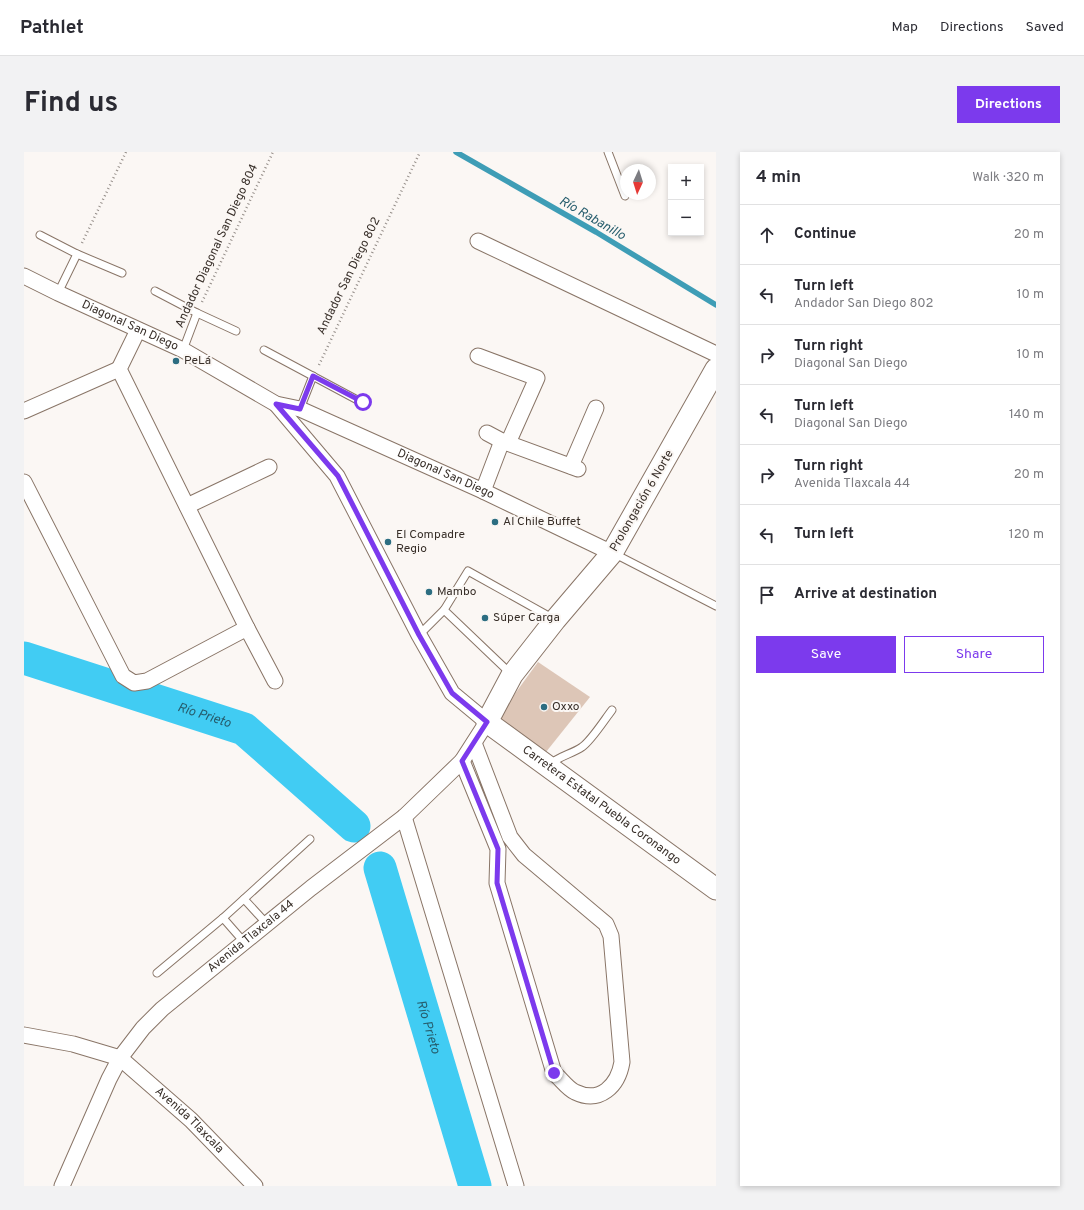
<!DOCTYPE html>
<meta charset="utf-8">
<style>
body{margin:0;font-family:Overpass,sans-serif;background:#f2f2f3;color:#2b2b33}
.controls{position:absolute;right:12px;top:12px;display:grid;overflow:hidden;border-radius:0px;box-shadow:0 2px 6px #0003}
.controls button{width:36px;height:36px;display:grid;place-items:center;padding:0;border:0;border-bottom:1px solid #e1e1e2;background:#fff;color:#2b2b33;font:20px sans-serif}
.compass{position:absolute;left:596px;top:12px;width:36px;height:36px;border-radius:50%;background:#fff;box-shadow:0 2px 6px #0003;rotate:184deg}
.stop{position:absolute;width:12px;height:12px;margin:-9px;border:3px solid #7c3aed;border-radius:50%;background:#fff}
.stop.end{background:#7c3aed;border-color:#fff;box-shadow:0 1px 4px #0008}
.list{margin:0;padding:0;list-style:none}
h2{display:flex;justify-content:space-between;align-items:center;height:52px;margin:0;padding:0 16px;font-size:17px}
h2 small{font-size:13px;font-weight:400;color:#7c7c81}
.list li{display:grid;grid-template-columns:26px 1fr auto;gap:12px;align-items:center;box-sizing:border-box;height:60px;padding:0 16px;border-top:1px solid #e1e1e2}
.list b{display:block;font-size:15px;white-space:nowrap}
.list p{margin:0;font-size:13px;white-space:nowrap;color:#7c7c81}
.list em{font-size:13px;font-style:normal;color:#7c7c81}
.actions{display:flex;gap:8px;padding:12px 16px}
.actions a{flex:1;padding:9px 0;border:1px solid #7c3aed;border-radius:0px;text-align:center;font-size:14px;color:#7c3aed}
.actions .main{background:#7c3aed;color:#fff}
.icon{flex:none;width:22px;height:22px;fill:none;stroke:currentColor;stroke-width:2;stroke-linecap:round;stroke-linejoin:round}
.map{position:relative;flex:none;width:692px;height:1034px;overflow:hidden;border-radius:0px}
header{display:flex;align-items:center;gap:24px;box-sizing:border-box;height:56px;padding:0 20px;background:#fff;border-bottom:1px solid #e1e1e2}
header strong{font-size:19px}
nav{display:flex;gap:22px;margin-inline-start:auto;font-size:14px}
.intro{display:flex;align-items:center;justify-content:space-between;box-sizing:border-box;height:96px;padding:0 24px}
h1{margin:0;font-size:28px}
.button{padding:10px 18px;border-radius:0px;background:#7c3aed;color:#fff;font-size:14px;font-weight:700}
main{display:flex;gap:24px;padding:0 24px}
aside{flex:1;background:#fff;border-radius:0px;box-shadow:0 2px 6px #0003}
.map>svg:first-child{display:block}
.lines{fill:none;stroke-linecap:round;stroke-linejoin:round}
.stream{stroke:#3e9db6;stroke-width:5.5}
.river{stroke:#41ccf3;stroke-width:33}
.building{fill:#ddc6b7}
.lane-casing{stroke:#897567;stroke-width:9}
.street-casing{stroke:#897567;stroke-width:17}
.secondary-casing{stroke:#897567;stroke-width:23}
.path{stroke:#958e89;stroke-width:2.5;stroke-dasharray:1 3;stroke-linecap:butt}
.lane{stroke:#fff;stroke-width:7}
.street{stroke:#fff;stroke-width:15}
.secondary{stroke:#fff;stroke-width:21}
.route{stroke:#7c3aed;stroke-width:5}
.poi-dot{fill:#2c6d81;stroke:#fbf7f4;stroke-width:1.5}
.labels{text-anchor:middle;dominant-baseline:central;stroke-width:4;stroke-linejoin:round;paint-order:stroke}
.street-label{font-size:12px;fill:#372e28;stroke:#fbf7f4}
.poi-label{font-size:12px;fill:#372e28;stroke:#fbf7f4;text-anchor:start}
.water-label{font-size:13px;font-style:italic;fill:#265d6d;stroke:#fbf7f4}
</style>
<header>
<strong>Pathlet</strong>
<nav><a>Map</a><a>Directions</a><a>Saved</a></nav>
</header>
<div class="intro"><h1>Find us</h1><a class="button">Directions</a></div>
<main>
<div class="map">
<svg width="692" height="1034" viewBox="0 0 692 1034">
<rect width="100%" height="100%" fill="#fbf7f4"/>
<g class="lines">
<path class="stream" d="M 432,0 L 572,80 L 692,153"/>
<g class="river">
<path id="s1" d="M 0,506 L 220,577 L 330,674"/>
<path id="s2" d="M 356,716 L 451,1034"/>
</g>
</g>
<path class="building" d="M 514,510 L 566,545 L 522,600 L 474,565 Z"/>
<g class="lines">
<g class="lane-casing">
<g id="lane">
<path d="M 584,0 L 601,44"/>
<path d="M 16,83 L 53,102 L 98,121"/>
<path d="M 131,139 L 173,161 L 212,179"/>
<path d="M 34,141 L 53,102"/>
<path d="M 159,198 L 173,161"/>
<path d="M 240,198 L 339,251"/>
<path d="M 276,257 L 289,224"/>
<path d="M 589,401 L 692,454"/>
<path d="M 395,483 L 420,458"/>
<path d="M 486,521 L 420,458 L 444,419 L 530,467"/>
<path d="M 525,613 C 535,604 548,602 558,595 C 567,589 581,567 588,558"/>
<path d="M 220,747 L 243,772"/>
<path d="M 199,766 L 220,790"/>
<path d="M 133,821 L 199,766 L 286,687"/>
</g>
</g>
<g class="street-casing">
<g id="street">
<path d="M 454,89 L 692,202"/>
<path id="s3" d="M 0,124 L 34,141 L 159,198 L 252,252 L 276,257 L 459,339 L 588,401"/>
<path d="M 114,178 L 95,217 L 223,476 L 251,529"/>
<path d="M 454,204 L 513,226 L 484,291"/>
<path d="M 0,259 L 95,217"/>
<path d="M 463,281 L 478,289 L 554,317"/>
<path d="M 547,314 L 572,256"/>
<path d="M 0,330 L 99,524 L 110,531 L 123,529 L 223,476"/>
<path d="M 459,339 L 478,289"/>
<path d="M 163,354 L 245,315"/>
<path d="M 438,609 L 474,697 L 473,731 L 530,921 C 537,927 544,937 551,940 C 576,952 594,934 598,910 L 587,784 L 582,772 L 500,703 L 486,685 L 450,591"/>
<path d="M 380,665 L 492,1034"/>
<path id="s4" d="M 0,883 L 49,892 L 96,906 L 167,968 L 231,1034"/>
<path id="s5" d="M 38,1034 L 85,927 L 96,906 L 119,876 L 138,857 L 287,736 L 380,665 L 438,609 L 463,570 L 428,541 L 395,483 L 313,324 L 252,252"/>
</g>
</g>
<g class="secondary-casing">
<g id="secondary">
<path id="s6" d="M 692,217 L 588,401 L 531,468 L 488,523 L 463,570 L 692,737"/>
</g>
</g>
<g class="path">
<path d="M 58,91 L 102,0"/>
<path d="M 178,150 L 249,0"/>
<path d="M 295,213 L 396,0"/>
</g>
<use href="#lane" class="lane"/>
<use href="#street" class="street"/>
<use href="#secondary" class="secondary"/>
</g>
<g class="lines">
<path class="route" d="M 339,250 L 289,224 L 276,257 L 252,252 L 314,324 L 395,483 L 428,541 L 463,570 L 438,609 L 474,697 L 473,731 L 530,921"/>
</g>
<g class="poi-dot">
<circle cx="152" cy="209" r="4"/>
<circle cx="471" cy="370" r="4"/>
<circle cx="364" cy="390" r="4"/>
<circle cx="405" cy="440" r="4"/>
<circle cx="461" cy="466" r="4"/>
<circle cx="520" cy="555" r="4"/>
</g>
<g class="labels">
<g class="street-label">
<text transform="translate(193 94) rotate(-65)">Andador Diagonal San Diego 804</text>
<text transform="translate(325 124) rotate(-64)">Andador San Diego 802</text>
<text stroke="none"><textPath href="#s3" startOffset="117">Diagonal San Diego</textPath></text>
<text stroke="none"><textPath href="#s3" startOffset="467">Diagonal San Diego</textPath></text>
<text transform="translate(618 349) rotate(-60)">Prolongación 6 Norte</text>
<text stroke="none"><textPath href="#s6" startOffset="564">Carretera Estatal Puebla Coronango</textPath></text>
<text stroke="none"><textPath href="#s5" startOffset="320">Avenida Tlaxcala 44</textPath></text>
<text stroke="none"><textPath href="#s4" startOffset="192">Avenida Tlaxcala</textPath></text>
</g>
<g class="poi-label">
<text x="160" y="209">PeLá</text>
<text x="479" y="370">Al Chile Buffet</text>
<text x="372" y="383">El Compadre<tspan x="372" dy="14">Regio</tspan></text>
<text x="413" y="440">Mambo</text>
<text x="469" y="466">Súper Carga</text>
<text x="528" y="555">Oxxo</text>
</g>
<g class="water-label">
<text transform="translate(568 67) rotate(30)">Río Rabanillo</text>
<text stroke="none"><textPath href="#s1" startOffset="189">Río Prieto</textPath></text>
<text stroke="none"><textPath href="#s2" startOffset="166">Río Prieto</textPath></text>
</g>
</g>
</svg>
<div class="controls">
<button>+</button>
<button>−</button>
</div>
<svg class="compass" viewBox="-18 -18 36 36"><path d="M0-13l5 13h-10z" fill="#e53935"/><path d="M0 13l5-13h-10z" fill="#7c7c81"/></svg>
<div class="stop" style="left:339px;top:250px"></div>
<div class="stop end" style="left:530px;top:921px"></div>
</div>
<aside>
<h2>4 min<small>Walk · 320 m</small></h2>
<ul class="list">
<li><svg class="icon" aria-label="ahead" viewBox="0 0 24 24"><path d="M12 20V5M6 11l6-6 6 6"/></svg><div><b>Continue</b></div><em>20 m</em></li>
<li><svg class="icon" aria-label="left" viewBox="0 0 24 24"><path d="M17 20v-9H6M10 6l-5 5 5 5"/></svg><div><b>Turn left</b><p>Andador San Diego 802</p></div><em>10 m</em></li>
<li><svg class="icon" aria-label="right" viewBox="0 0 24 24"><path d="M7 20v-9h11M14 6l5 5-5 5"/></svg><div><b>Turn right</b><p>Diagonal San Diego</p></div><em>10 m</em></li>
<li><svg class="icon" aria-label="left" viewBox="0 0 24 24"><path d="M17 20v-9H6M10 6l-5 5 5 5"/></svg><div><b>Turn left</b><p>Diagonal San Diego</p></div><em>140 m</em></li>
<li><svg class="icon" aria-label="right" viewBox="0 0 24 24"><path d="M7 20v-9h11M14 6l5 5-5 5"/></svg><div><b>Turn right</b><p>Avenida Tlaxcala 44</p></div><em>20 m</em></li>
<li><svg class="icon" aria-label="left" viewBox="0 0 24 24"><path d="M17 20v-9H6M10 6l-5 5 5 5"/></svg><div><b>Turn left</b></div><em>120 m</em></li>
<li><svg class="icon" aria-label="arrive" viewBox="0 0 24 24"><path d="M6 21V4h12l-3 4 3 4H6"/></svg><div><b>Arrive at destination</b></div></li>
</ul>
<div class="actions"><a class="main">Save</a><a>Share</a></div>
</aside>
</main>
